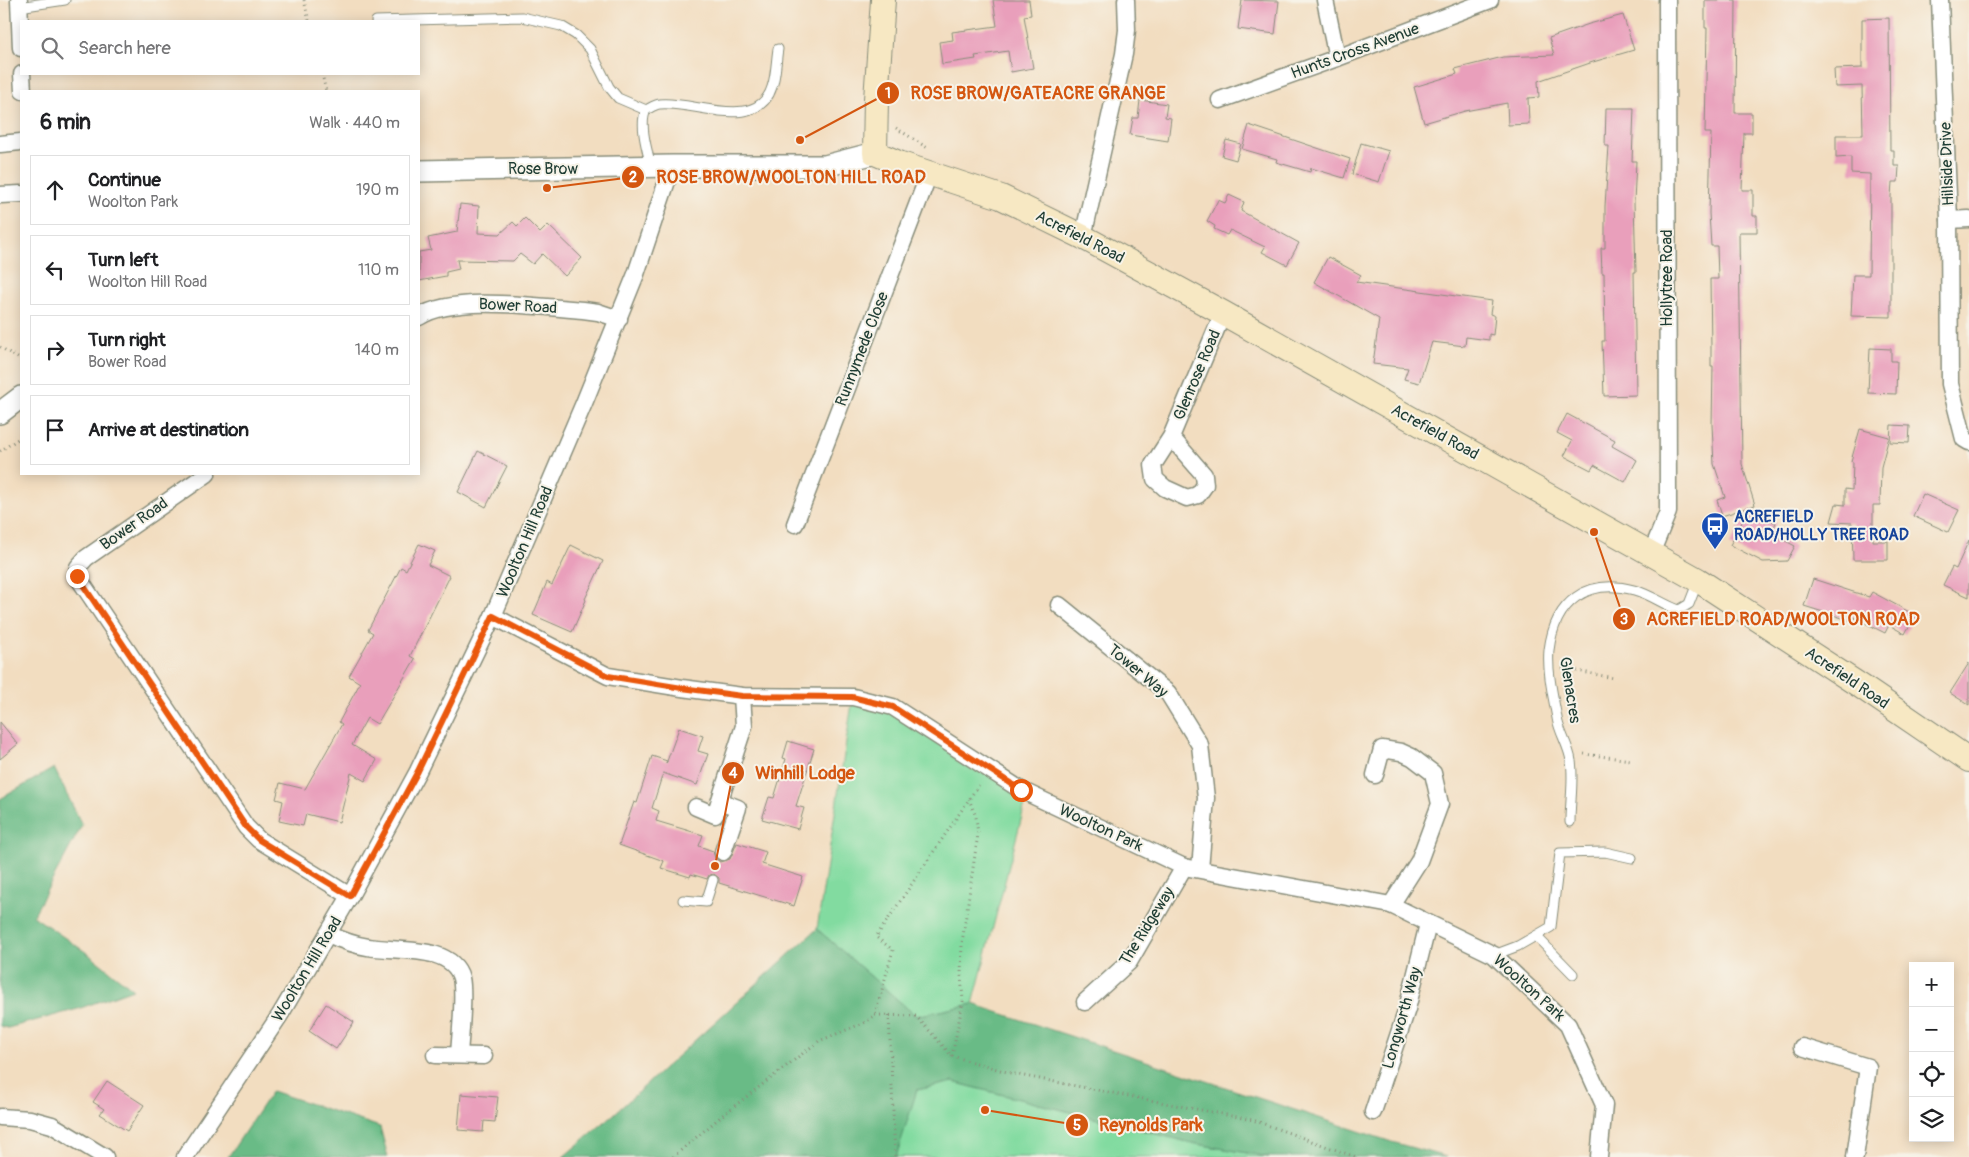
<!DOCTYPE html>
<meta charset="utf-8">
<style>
body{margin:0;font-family:Pangolin,sans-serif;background:#f2f2f2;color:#202124}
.controls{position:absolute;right:15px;bottom:15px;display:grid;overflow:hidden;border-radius:0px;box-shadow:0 2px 12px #0003}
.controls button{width:45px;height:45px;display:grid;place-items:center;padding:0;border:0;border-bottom:1px solid #e0e0e0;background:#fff;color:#202124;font:25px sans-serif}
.stop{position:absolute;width:15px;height:15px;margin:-11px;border:4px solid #ea580c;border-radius:50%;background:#fff}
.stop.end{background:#ea580c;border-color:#fff;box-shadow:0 1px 5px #0008}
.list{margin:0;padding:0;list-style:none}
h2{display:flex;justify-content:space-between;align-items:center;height:65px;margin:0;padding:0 20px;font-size:21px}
h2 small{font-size:16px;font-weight:400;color:#757577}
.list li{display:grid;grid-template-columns:32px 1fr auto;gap:15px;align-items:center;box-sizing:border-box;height:70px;margin:0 10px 10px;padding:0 10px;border:1px solid #e0e0e0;border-radius:0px}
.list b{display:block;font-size:19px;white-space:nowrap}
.list p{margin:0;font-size:16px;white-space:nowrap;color:#757577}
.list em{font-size:16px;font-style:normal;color:#757577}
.icon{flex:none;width:28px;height:28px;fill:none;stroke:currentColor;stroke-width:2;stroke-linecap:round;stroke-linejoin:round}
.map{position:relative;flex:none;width:1969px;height:1157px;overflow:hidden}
.search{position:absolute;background:#fff;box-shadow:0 2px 12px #0003;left:20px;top:20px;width:400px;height:55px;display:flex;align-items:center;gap:12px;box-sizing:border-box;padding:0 18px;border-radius:0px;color:#757577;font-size:19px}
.panel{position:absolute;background:#fff;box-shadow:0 2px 12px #0003;left:20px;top:90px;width:400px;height:385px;border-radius:0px}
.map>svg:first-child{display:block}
.green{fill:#82dba0;stroke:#508c6a}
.forest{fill:#69bb86;stroke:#447c5d}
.building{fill:#e99fbb}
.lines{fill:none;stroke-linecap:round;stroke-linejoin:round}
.service-casing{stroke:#888d7a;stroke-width:11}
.minor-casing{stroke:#888d7a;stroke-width:19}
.tertiary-casing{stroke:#888d7a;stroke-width:24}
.secondary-casing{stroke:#888d7a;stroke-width:26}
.path{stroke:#888d7a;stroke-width:3;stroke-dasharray:1 4;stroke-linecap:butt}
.service{stroke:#fff;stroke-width:9}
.minor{stroke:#fff;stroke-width:16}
.tertiary{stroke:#fff;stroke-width:21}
.secondary{stroke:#f7e8c3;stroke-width:24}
.route{stroke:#ea580c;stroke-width:6}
.labels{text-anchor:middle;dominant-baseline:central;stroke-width:4;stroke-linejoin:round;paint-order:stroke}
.street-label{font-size:16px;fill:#1f3d34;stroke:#f7f3e8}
.transit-label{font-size:16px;font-weight:bold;fill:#164399;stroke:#f7f3e8;text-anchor:start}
.leader{fill:none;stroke:#d45610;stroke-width:2}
.callout-dot{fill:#d45610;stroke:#f7f3e8;stroke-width:2}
.mark-label{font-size:15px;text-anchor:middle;font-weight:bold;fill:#fff}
.callout-label{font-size:18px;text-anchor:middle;font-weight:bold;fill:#d45610;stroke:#f7f3e8;stroke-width:4;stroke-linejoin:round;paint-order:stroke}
</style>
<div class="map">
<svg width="1969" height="1157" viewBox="0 0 1969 1157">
<rect width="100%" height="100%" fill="#f7f3e8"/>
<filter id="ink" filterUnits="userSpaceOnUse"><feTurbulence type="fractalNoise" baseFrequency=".02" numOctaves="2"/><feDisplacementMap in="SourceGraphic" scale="10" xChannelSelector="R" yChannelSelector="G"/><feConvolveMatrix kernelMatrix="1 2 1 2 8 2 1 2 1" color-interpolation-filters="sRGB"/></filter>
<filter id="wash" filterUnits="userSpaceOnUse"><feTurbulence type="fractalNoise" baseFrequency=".0096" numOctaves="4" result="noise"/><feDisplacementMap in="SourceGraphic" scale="20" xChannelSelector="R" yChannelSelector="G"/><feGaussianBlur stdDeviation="1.12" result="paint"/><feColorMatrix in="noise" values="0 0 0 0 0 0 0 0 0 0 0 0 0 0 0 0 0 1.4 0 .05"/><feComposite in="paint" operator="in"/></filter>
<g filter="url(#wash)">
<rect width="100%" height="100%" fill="#f2ddc0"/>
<g class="green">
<path d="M 853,697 L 919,724 L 1028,793 L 973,1004 L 916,1016 L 817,929 Z"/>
<path d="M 953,1082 L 1192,1143 L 1269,1157 L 891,1157 L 917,1090 Z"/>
</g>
<g class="forest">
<path d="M 54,768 L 82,825 L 33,916 L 87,953 L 133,989 L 78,1009 L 8,1028 L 0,1026 L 0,799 Z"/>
<path d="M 817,929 L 916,1016 L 973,1004 L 1392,1142 L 1446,1157 L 1269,1157 L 1192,1143 L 953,1082 L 917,1090 L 896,1157 L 563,1157 L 613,1115 Z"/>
<path d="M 272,1091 L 380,1127 L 388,1157 L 228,1157 Z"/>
</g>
<g id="blocks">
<g class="building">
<path d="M 993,0 L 1029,0 L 1031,15 L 1024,16 L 1033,68 L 1011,72 L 1008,51 L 975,56 L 976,59 L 942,64 L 939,42 L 953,40 L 952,32 L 997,26 Z"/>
<path d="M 1242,0 L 1279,1 L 1275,34 L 1238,29 Z"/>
<path d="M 1705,0 L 1736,0 L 1735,113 L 1752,113 L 1752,133 L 1744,133 L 1742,190 L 1753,190 L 1753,216 L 1757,216 L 1757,232 L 1739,232 L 1742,464 L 1755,505 L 1722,516 L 1717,500 L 1725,497 L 1714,464 L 1712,425 L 1713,366 L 1711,366 L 1711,348 L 1710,279 L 1718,279 L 1717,246 L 1711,246 L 1709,213 L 1711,133 L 1705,133 L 1707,28 L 1705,28 Z"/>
<path d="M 1623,15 L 1634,50 L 1593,62 L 1538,81 L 1539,97 L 1528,98 L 1529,124 L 1508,125 L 1507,103 L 1465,111 L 1424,123 L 1414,87 L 1457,74 L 1455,69 L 1503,57 L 1554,55 L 1549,38 L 1589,24 Z"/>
<path d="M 1889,18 L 1890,150 L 1894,150 L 1894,166 L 1899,166 L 1898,182 L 1892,182 L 1891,196 L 1891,317 L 1851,316 L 1853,275 L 1869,275 L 1870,174 L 1851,173 L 1851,157 L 1836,158 L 1836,135 L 1863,135 L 1862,86 L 1835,87 L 1834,69 L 1862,68 L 1862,19 Z"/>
<path d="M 1140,100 L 1167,104 L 1165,117 L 1171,118 L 1168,141 L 1130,135 L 1133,118 L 1138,118 Z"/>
<path d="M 1606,108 L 1634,108 L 1632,161 L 1636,161 L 1634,202 L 1636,272 L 1634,272 L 1636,395 L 1604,396 L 1602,341 L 1605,341 L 1604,273 L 1602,273 L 1601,248 L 1605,248 L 1605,206 L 1609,146 L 1605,146 Z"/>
<path d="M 1249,125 L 1350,159 L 1344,178 L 1311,168 L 1310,172 L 1276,162 L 1277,159 L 1242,149 Z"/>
<path d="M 1226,140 L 1241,144 L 1236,160 L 1222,156 Z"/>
<path d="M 1361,143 L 1389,151 L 1379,182 L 1352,174 Z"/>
<path d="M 1229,195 L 1244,202 L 1241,211 L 1299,243 L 1287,265 L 1262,252 L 1265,247 L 1230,230 L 1227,235 L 1214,229 L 1215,226 L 1207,221 L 1218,200 L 1225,203 Z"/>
<path d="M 460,204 L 479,206 L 478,233 L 500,234 L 513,222 L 517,226 L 525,218 L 540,233 L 548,225 L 582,258 L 565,276 L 542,254 L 533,264 L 520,254 L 513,261 L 457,260 L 459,269 L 446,272 L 446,276 L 419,281 L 419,252 L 431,250 L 428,238 L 457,232 Z"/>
<path d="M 1328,257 L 1361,275 L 1356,282 L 1492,301 L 1490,314 L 1495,316 L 1493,335 L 1489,334 L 1489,340 L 1466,337 L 1465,346 L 1432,342 L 1419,383 L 1404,379 L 1408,368 L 1373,364 L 1379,319 L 1314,282 Z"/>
<path d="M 1870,348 L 1891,349 L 1891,361 L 1897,361 L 1896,394 L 1868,393 Z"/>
<path d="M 1567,414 L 1615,440 L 1612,446 L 1637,460 L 1625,482 L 1594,465 L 1591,470 L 1564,456 L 1572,441 L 1557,433 Z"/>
<path d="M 1891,425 L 1910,426 L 1909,443 L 1890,442 Z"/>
<path d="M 1860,429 L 1889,437 L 1881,467 L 1880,505 L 1873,505 L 1873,541 L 1888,541 L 1888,560 L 1853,560 L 1852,523 L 1831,522 L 1836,504 L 1845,505 L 1845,489 L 1852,490 L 1853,462 L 1851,461 Z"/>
<path d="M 478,451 L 507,466 L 486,507 L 458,492 Z"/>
<path d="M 1923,494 L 1959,510 L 1948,532 L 1913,516 Z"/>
<path d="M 1749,509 L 1776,523 L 1771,533 L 1795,546 L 1787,561 L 1763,562 L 1730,545 Z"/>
<path d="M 1969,540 L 1969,597 L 1943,585 L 1952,567 L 1956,569 Z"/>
<path d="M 419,544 L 435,551 L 428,565 L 450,576 L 410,656 L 415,659 L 397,690 L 377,724 L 367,718 L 352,745 L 377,760 L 365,781 L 351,773 L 339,822 L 306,814 L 303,826 L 279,821 L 283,801 L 276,799 L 280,783 L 305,789 L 342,724 L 339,722 L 360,683 L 349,676 L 373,633 L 368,630 L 401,567 L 406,570 Z"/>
<path d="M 571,545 L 603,561 L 585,599 L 586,600 L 572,632 L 533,615 L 547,582 L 552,585 Z"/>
<path d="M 1813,579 L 1869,597 L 1872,592 L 1915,615 L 1905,634 L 1889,625 L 1885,633 L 1853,617 L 1852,621 L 1804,606 Z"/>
<path d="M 1969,663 L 1969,705 L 1950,693 Z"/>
<path d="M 0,722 L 18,744 L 0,759 Z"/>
<path d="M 679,728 L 703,736 L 698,751 L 708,754 L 697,785 L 663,773 L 652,808 L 659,811 L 656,821 L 703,835 L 699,846 L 713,851 L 715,858 L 720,862 L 730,859 L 737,843 L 766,852 L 762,864 L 803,877 L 794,906 L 719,883 L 719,878 L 714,874 L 709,875 L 707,879 L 691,874 L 690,877 L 661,868 L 664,861 L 619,845 L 634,802 L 637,803 L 652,756 L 667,761 L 666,764 Z"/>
<path d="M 788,741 L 814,749 L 796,806 L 804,808 L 798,829 L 762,819 L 769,797 L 774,798 L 786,759 L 783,758 Z"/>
<path d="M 326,1004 L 354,1022 L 336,1049 L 309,1031 Z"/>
<path d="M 107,1081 L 144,1105 L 127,1131 L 100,1114 L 104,1109 L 93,1102 Z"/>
<path d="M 461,1094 L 498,1097 L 495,1122 L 484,1121 L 483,1132 L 458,1130 Z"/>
</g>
</g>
</g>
<g filter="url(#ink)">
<use href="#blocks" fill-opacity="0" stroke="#888d7a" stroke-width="1"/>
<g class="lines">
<g class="service-casing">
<g id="service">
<path d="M 19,7 L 65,0"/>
<path d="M 376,21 L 522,17 L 561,26 L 576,35 L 590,49 L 609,87 L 618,98 L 646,110"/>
<path d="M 651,166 C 647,150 639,124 646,110 C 650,108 656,104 660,104 C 691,100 758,133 772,87 C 776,76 776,61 778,49"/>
<path d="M 1570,822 C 1570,802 1574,780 1571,761 C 1569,746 1559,732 1557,718 C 1553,696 1547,671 1549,650 C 1555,601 1587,578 1634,590 C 1650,594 1664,605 1679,610 L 1689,604 L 1698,581"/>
<path d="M 683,900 L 706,902 L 713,880"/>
<path d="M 1536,936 L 1573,974"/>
<path d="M 1494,955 L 1518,946 L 1551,927 L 1560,853 L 1605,852 L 1632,858"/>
</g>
</g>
<g class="minor-casing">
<g id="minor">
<path d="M 19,0 L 21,48"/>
<path d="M 1325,0 L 1337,58"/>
<path d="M 1940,0 L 1949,220 L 1950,384 L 1964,439 L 1969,442"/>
<path d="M 22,74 L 23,91"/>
<path d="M 1220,100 L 1337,58 L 1490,0"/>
<path d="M 0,144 L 21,142"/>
<path d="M 0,195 L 21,194"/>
<path d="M 1949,220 L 1969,219"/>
<path d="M 1083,237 L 1124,54 L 1127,30 L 1126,0"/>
<path d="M 419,317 C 453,294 541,307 583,310 L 598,312 L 619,319"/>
<path d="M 1171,437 L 1153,465 L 1155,479 L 1165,488 L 1187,498 L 1198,495 L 1205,485 L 1204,475 L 1171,437 L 1223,313"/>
<path d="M 207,474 L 86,558 L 78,567 L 77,576 L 246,827 L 259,840 L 350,896"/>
<path d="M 795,524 L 929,174"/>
<path d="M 1651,554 L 1668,512 L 1667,0"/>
<path d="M 1059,605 L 1168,693 L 1200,745 L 1206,798 L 1200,869"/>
<path d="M 493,616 L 608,676 L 682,688 L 742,696 L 853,697 L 893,707 L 1021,790 L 1184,867 L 1391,905 L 1494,955 L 1568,1025 L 1604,1105 L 1599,1157"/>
<path d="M 1375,775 L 1382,749 L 1401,752 L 1412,757 L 1433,773 L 1440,804 L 1419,861 L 1391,905"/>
<path d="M 720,801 L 738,808 L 723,852"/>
<path d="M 696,807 L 715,815 L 744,726 L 742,696"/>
<path d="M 328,934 C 341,940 354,945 368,947 C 396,952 452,944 461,978 C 465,995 460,1036 459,1055"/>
<path d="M 1085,1002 L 1129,962 L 1184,867"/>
<path d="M 1802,1047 L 1868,1067 L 1855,1157"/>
<path d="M 435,1055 L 484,1056"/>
<path d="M 1373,1112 L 1407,1009 L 1428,924"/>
<path d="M 0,1117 L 30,1119 L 52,1125 L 105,1157"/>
<path d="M 185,1157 L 280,1015 L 350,896 L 418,771 L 493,616 L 584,403 L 636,274 L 672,166"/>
</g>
</g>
<g class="tertiary-casing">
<g id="tertiary">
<path d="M 419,171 L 672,166 L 825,166 L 875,153"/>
<path d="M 0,413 L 21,397"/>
</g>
</g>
<g class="secondary-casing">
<path id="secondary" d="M 883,0 L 876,99 L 875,153 L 901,164 L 1001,197 L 1083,237 L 1223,313 L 1698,580 L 1862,687 L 1969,760"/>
</g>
<g class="path">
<path d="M 304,0 L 309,21"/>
<path d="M 322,74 L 326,91"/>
<path d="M 896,128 L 929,149"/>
<path d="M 0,347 L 21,360"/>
<path d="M 0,451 L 21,437"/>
<path d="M 1562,668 L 1614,678"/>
<path d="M 1584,754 L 1631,760"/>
<path d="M 875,1015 L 916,1016 L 952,1056 L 963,1001 L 961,974 L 962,943 L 978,834 L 976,817 L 969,799"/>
<path d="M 889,1015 L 895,1157"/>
<path d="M 952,1056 L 1014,1074 L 1253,1120 L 1356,1157"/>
<path d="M 673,1157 L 724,1114 L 819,1041 L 866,1022 L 875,1015 L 893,950 L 876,937 L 980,783"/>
</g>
<use href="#service" class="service"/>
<use href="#minor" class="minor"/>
<use href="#tertiary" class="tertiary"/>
<use href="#secondary" class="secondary"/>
</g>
</g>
<g class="lines" filter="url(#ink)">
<path class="route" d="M 77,576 L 246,827 L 259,840 L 350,896 L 418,771 L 493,616 L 608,676 L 682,688 L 742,696 L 852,697 L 893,707 L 1021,790"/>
</g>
<defs>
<g id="bus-pin" transform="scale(1.4375)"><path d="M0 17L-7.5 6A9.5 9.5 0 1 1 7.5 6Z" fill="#1a4fb4" stroke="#f7f3e8"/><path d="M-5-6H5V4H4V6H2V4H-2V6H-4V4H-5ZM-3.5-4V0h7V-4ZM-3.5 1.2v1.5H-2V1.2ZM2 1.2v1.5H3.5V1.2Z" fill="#fff"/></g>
</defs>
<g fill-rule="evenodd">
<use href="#bus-pin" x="1715" y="526"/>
</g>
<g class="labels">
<g class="street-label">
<text transform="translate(1355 51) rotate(-20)">Hunts Cross Avenue</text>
<text transform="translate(1947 164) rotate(-92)">Hillside Drive</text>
<text x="543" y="169">Rose Brow</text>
<text transform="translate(1080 237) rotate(27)">Acrefield Road</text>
<text transform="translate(1667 278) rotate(-90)">Hollytree Road</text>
<text transform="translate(518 306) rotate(3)">Bower Road</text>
<text transform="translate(862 349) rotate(-69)">Runnymede Close</text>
<text transform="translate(1197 375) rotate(-67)">Glenrose Road</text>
<text transform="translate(1435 432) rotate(29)">Acrefield Road</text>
<text transform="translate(134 524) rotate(-35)">Bower Road</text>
<text transform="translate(525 542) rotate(-67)">Woolton Hill Road</text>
<text transform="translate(1138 671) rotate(40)">Tower Way</text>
<text transform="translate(1847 678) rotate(34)">Acrefield Road</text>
<text transform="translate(1570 690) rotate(81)">Glenacres</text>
<text transform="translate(1101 828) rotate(25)">Woolton Park</text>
<text transform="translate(1147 926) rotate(-58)">The Ridgeway</text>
<text transform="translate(307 969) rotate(-59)">Woolton Hill Road</text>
<text transform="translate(1529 988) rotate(42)">Woolton Park</text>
<text transform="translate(1402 1018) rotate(-74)">Longworth Way</text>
</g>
<g class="transit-label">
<text x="1734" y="517">ACREFIELD<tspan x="1734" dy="18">ROAD/HOLLY TREE ROAD</tspan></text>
</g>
</g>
<path class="leader" d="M800 140L888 93M547 188L633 177M1594 532L1624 619M715 866L733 773M985 1110L1077 1125"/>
<g class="callout-dot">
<circle cx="800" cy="140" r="5"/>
<circle cx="547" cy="188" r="5"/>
<circle cx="1594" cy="532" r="5"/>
<circle cx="715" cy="866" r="5"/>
<circle cx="985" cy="1110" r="5"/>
<circle cx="888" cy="93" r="12"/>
<circle cx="633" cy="177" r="12"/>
<circle cx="1624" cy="619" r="12"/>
<circle cx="733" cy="773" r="12"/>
<circle cx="1077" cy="1125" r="12"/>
</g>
<g class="mark-label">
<text x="888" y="98">1</text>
<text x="633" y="182">2</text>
<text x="1624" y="624">3</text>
<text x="733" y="778">4</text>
<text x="1077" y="1130">5</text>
</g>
<g class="callout-label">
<text x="1038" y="99">ROSE BROW/GATEACRE GRANGE</text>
<text x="791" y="183">ROSE BROW/WOOLTON HILL ROAD</text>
<text x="1783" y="625">ACREFIELD ROAD/WOOLTON ROAD</text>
<text x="805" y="779">Winhill Lodge</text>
<text x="1151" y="1131">Reynolds Park</text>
</g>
</svg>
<div class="controls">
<button>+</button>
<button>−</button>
<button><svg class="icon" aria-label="locate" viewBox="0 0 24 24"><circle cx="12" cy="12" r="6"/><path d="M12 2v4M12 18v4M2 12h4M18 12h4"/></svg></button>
<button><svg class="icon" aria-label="layers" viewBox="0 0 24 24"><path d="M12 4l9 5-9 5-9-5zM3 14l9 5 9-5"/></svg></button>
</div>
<div class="stop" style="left:1021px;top:790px"></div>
<div class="stop end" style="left:77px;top:576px"></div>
<div class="search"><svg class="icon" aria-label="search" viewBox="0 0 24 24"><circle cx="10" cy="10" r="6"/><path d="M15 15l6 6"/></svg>Search here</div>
<section class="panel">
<h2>6 min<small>Walk · 440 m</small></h2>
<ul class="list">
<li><svg class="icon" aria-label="ahead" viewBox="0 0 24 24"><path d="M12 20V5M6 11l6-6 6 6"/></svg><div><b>Continue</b><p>Woolton Park</p></div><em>190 m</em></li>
<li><svg class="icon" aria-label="left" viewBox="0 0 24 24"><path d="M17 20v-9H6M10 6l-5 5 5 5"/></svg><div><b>Turn left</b><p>Woolton Hill Road</p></div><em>110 m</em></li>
<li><svg class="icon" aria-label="right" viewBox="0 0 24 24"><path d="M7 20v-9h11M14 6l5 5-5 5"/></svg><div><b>Turn right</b><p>Bower Road</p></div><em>140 m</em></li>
<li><svg class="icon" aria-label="arrive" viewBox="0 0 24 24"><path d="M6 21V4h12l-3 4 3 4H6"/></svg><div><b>Arrive at destination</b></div></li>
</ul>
</section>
</div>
